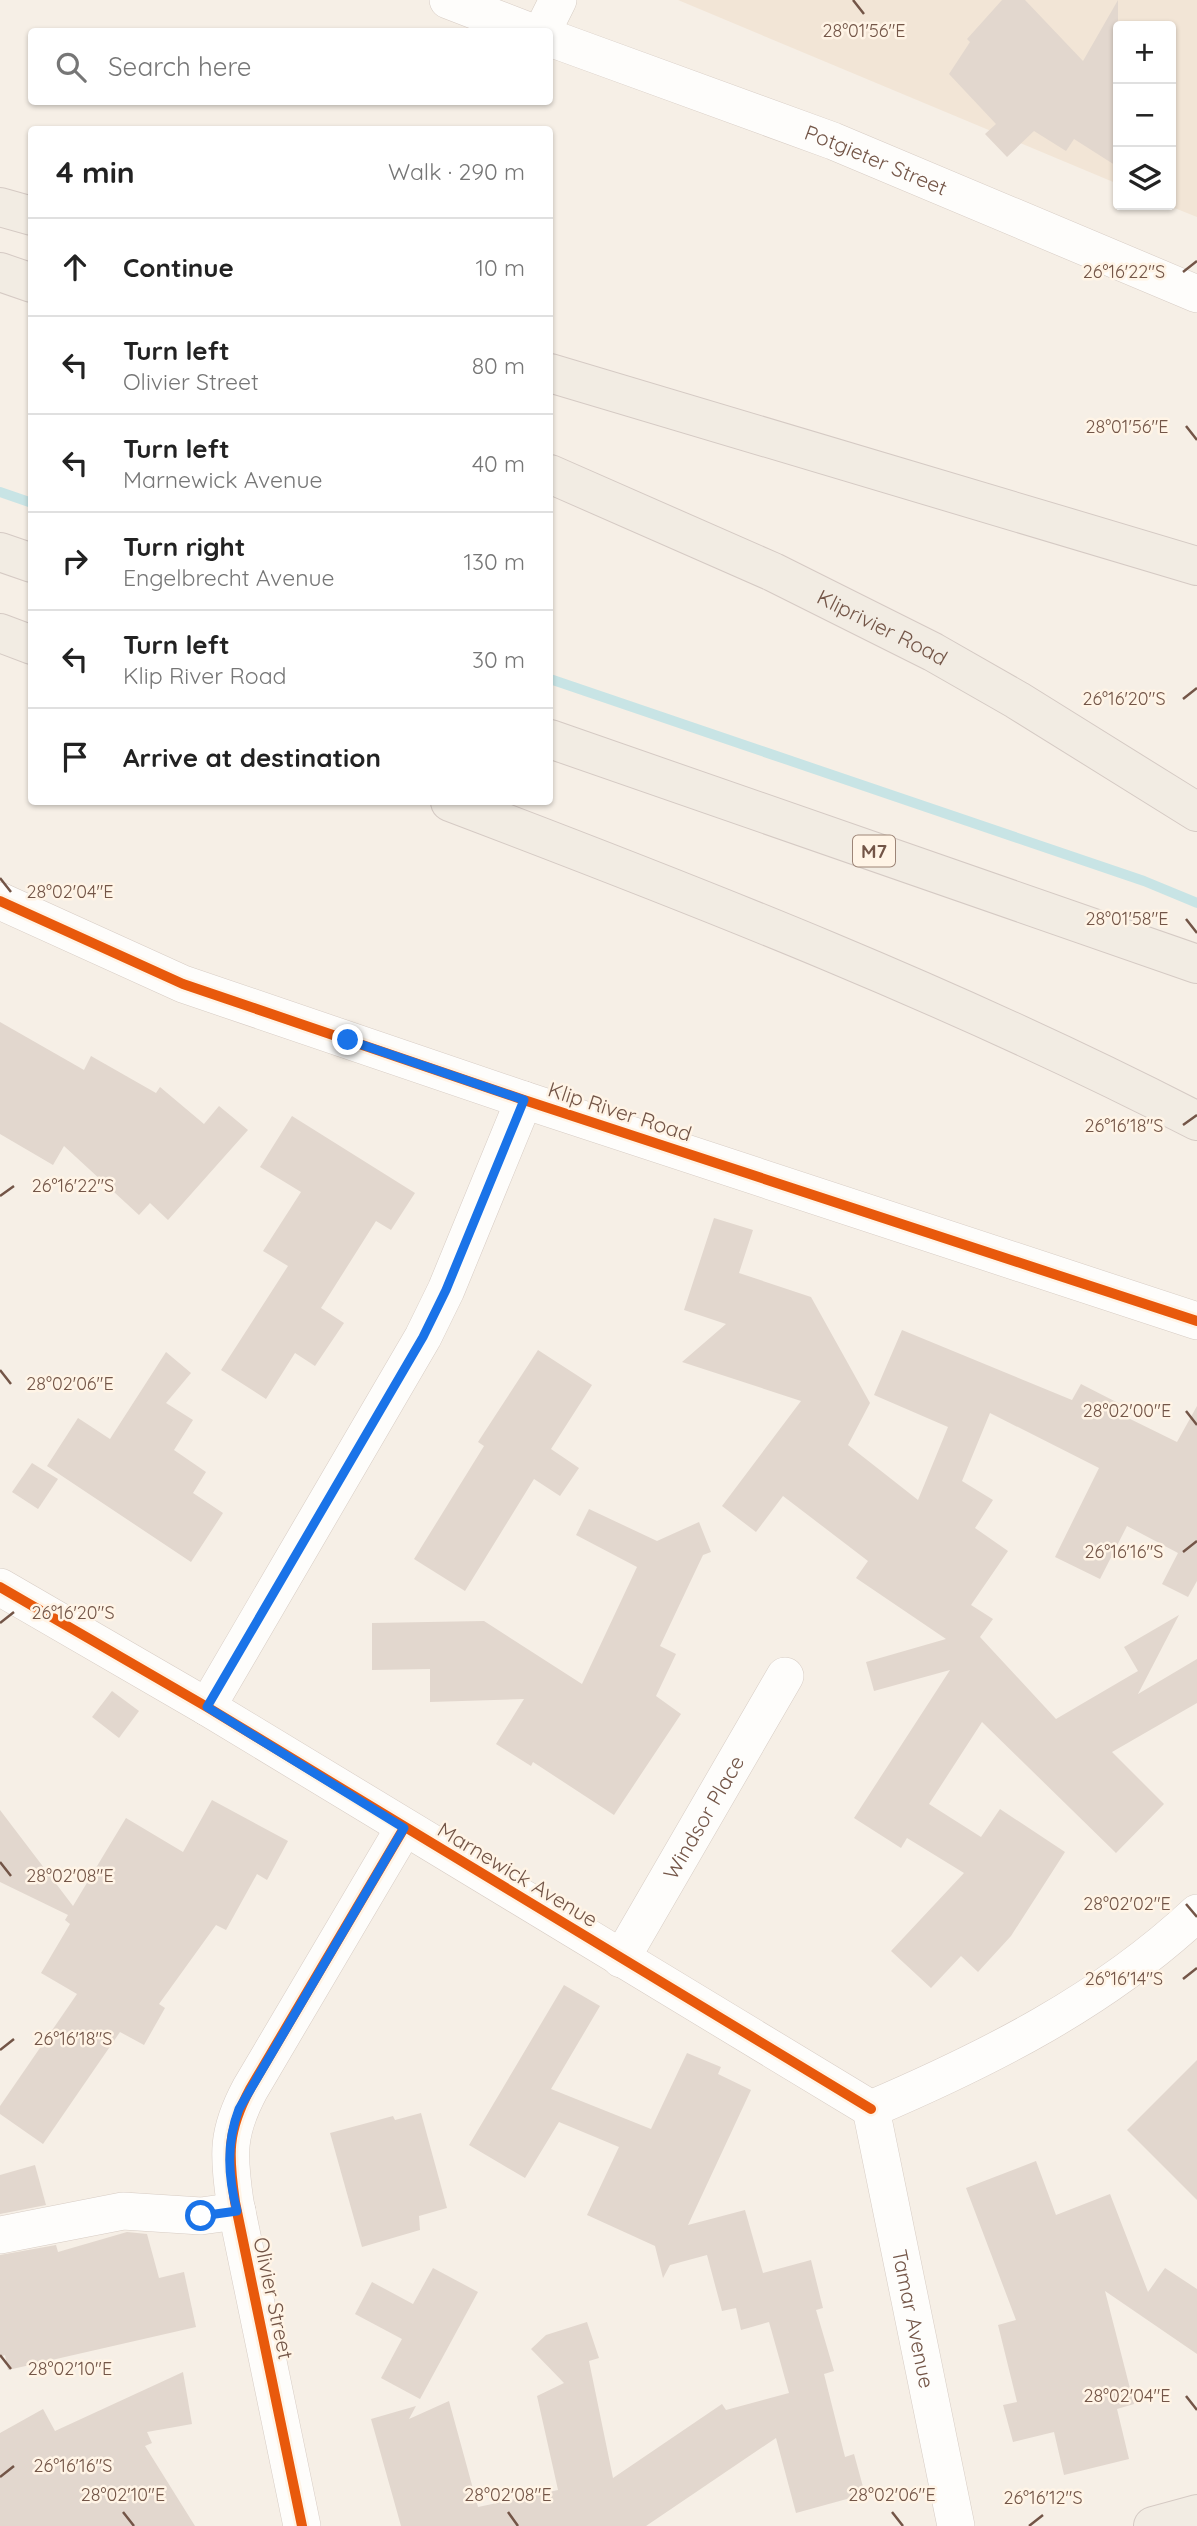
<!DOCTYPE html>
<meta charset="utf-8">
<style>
body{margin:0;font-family:Quicksand,sans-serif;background:#f2f2f2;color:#222}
.controls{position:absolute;right:21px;top:21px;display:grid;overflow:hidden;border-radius:7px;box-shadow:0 2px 5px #0004}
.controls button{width:63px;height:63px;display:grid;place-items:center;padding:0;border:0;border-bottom:2px solid #e0e0e0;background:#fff;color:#222;font:35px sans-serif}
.stop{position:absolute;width:21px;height:21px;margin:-16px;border:5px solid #1a73e8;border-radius:50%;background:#fff}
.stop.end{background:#1a73e8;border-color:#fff;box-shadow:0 2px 7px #0008}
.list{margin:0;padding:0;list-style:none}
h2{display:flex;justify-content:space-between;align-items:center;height:91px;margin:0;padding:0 28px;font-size:30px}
h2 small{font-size:23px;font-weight:400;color:#767676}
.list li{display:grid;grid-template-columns:46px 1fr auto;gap:21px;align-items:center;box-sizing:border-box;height:98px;padding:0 28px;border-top:2px solid #e0e0e0}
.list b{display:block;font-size:26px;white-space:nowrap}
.list p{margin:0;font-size:23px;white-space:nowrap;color:#767676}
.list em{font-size:23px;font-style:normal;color:#767676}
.icon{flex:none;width:38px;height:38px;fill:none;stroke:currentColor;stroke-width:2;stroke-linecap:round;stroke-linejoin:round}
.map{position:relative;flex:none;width:1197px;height:2526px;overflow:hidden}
.search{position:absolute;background:#fff;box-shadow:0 2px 5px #0004;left:28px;top:28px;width:525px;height:77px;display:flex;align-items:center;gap:18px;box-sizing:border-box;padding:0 24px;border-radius:7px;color:#767676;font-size:26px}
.panel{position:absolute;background:#fff;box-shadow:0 2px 5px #0004;left:28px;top:126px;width:525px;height:679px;border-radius:7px}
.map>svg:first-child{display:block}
.residential{fill:#f2e5d6}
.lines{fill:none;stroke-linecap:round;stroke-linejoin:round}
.stream{stroke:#c8e4e5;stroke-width:10}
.building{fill:#e2d7ce}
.minor-casing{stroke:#d7ccc4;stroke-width:38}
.major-casing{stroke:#d5cac4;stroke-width:40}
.minor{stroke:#fefdfb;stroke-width:37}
.major{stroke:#f2ece3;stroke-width:38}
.cycleway-casing{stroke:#fff4e6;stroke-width:15}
.cycleway{stroke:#e8590c;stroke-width:10}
.route{stroke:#1a73e8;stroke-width:9}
.ticks{fill:none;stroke:#735547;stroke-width:2.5}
.labels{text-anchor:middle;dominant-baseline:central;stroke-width:5;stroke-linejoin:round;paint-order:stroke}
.shield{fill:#fff4e6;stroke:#9d8577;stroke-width:2}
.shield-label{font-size:19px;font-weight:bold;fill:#735547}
.street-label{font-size:21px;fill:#735547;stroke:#fff4e6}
.ticks-label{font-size:18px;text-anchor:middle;fill:#735547;stroke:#fff4e6;stroke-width:5;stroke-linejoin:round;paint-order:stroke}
</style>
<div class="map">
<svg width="1197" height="2526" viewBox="0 0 1197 2526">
<rect width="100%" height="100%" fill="#f6efe6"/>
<path class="residential" d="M 678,0 L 1197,0 L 1197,217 L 1167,205 L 1171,205 L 1171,26 L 1118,26 L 1118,184 Z"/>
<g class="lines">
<g class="stream">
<path d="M 0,492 L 32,503"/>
<path d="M 550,679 L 1144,881 L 1197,903"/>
</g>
</g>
<g class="building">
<path d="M 1002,0 L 1025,0 L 1083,61 L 1118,0 L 1118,167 L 1074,139 L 1066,151 L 1034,131 L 1007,157 L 985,134 L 996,124 L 949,74 L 970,42 L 967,39 Z"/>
<path d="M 0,1022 L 84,1070 L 91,1056 L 156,1093 L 160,1087 L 204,1124 L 219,1106 L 248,1130 L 168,1220 L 150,1203 L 139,1215 L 64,1146 L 53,1165 L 0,1134 Z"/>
<path d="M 292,1116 L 415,1193 L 391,1230 L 376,1221 L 321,1308 L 344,1323 L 315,1366 L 295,1353 L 266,1399 L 221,1370 L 288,1266 L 263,1251 L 301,1192 L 260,1167 Z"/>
<path d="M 714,1218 L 753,1230 L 739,1273 L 811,1297 L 870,1403 L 848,1445 L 918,1500 L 948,1427 L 874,1395 L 902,1330 L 1072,1400 L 1081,1384 L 1124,1406 L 1120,1414 L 1177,1442 L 1197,1406 L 1197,1581 L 1188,1597 L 1162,1584 L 1178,1553 L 1127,1526 L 1100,1579 L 1055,1557 L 1099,1468 L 990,1413 L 962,1481 L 993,1500 L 975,1528 L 1008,1551 L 971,1605 L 993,1619 L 980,1637 L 1056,1719 L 1138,1671 L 1124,1647 L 1179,1615 L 1138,1694 L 1197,1659 L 1197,1703 L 1112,1752 L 1164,1804 L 1116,1853 L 982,1722 L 929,1804 L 981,1837 L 1000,1809 L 1065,1852 L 1011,1936 L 978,1972 L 961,1956 L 931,1988 L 891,1951 L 964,1873 L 907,1838 L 901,1848 L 854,1818 L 950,1670 L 874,1691 L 866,1662 L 946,1639 L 856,1578 L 868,1561 L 783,1496 L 756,1532 L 722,1506 L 801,1401 L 682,1362 L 726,1324 L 684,1310 Z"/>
<path d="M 538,1350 L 592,1385 L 551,1449 L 579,1468 L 560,1496 L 534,1479 L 465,1591 L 414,1559 L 484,1446 L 478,1442 Z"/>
<path d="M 166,1352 L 191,1373 L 166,1403 L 193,1420 L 174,1450 L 206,1472 L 193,1493 L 223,1513 L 191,1562 L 47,1466 L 78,1418 L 110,1439 Z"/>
<path d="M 32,1463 L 58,1479 L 38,1509 L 12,1492 Z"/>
<path d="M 589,1509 L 657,1541 L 699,1522 L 711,1552 L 703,1555 L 660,1646 L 676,1654 L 656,1696 L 681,1714 L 614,1815 L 533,1762 L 531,1766 L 496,1744 L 524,1699 L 430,1702 L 430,1669 L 372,1670 L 372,1623 L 484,1621 L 582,1684 L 637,1567 L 576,1535 Z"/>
<path d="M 112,1691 L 139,1711 L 119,1738 L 92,1717 Z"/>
<path d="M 212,1800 L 288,1841 L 267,1880 L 257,1874 L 226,1930 L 216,1925 L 159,2004 L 165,2008 L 144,2045 L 120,2032 L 43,2144 L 0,2114 L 0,2106 L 77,1994 L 41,1973 L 70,1924 L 65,1920 L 68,1915 L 0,1882 L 0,1810 L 73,1906 L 126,1818 L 183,1852 Z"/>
<path d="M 564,1985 L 600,2006 L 551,2089 L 651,2129 L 687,2053 L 721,2067 L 718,2074 L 751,2090 L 688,2225 L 745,2210 L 763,2273 L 811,2260 L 823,2308 L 816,2310 L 834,2371 L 824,2374 L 845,2457 L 854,2454 L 865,2494 L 796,2513 L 776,2438 L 646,2526 L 401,2526 L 371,2419 L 416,2406 L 409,2419 L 449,2401 L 478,2507 L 558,2490 L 537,2396 L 564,2383 L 531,2349 L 546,2335 L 587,2322 L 599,2358 L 589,2361 L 613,2478 L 722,2404 L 726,2410 L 789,2393 L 769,2322 L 741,2330 L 736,2308 L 722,2311 L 707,2255 L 670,2265 L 663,2278 L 655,2246 L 587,2215 L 619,2147 L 559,2122 L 525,2178 L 469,2145 Z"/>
<path d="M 1197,2060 L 1197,2200 L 1127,2130 Z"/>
<path d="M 421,2113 L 447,2208 L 419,2216 L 420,2230 L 362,2247 L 330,2133 L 393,2116 L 395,2120 Z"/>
<path d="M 1036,2161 L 1056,2215 L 1110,2194 L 1148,2292 L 1165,2268 L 1197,2289 L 1197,2354 L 1105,2291 L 1134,2404 L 1117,2409 L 1129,2459 L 1064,2475 L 1054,2432 L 1013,2442 L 1003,2405 L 1017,2402 L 998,2325 L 1016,2320 L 966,2188 Z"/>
<path d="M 35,2165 L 46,2205 L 0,2214 L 0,2175 Z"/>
<path d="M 127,2232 L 147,2234 L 159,2278 L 184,2272 L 196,2327 L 8,2370 L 5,2355 L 0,2357 L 0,2255 L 56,2245 L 58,2252 Z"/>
<path d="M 433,2268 L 478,2292 L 420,2399 L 381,2378 L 402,2339 L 355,2314 L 372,2282 L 413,2304 Z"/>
<path d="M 183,2372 L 192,2424 L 147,2432 L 152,2443 L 145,2446 L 195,2526 L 0,2526 L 0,2433 L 43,2409 L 55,2431 Z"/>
</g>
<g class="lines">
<g class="minor-casing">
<g id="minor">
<path d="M 448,0 L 531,32"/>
<path d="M 542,32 L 558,0"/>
<path id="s1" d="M 550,38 L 833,141 L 1197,294"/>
<path d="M 0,901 L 183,984 L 524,1100 L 1197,1321"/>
<path d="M 0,1587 L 207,1707 L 871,2109"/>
<path d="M 207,1707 L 423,1337 L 446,1290 L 524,1100"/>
<path id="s2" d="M 621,1959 L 785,1676"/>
<path id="s3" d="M 871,2109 L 956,2526"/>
<path d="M 871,2109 C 988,2059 1103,2001 1197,1913"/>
<path d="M 0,2235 L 123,2211 L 201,2216 L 237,2211"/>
<path d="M 302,2526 L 235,2202 C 228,2154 227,2132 250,2089 L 404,1828"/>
</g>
</g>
<g class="major-casing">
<g id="major">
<path d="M 0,207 L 32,216"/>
<path d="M 0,272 L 32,283"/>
<path d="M 550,373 L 1197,566"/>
<path id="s4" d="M 550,474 L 773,572 L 933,652 L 1017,700 L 1197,812"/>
<path d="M 0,552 L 32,563"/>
<path d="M 0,633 L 32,645"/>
<path d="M 550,739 L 1197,964"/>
<path d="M 450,802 C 703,898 956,997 1197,1121"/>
<path d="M 1153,2526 L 1197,2514"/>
</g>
</g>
<use href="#minor" class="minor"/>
<use href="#major" class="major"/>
<g class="cycleway-casing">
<g id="cycleway">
<path d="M 0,901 L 183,984 L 524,1100 L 1197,1321"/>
<path d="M 0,1587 L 207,1707 L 871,2109"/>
<path d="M 302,2526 L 235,2202 C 228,2154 227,2132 250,2089 L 404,1828"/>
</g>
</g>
<use href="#cycleway" class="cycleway"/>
</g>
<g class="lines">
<path class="route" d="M 201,2216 L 237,2211 C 228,2176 226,2143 239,2109 L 404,1828 L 207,1707 L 423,1337 L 446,1290 L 524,1100 L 348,1040"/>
</g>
<path class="ticks" d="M 853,0 L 864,14M 1183,272 L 1197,261M 1186,426 L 1197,440M 1183,699 L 1197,688M 0,878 L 11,892M 1186,919 L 1197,933M 1183,1125 L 1197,1115M 0,1196 L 14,1186M 0,1370 L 11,1384M 1186,1411 L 1197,1425M 1183,1552 L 1197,1541M 0,1623 L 14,1612M 0,1862 L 11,1876M 1186,1904 L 1197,1917M 1183,1979 L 1197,1968M 0,2050 L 14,2039M 0,2355 L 11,2369M 1186,2396 L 1197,2410M 0,2477 L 14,2466M 123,2512 L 134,2526M 508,2512 L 518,2526M 892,2512 L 903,2526M 1029,2526 L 1043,2515"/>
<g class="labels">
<rect class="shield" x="853" y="835.5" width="42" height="31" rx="5"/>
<g class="shield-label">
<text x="874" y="851">M7</text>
</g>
<g class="street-label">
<text stroke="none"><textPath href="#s1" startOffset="348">Potgieter Street</textPath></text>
<text stroke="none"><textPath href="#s4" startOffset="366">Kliprivier Road</textPath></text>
<text transform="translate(620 1111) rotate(18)">Klip River Road</text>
<text stroke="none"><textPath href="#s2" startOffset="164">Windsor Place</textPath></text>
<text transform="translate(518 1874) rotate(31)">Marnewick Avenue</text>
<text transform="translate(274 2298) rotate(78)">Olivier Street</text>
<text stroke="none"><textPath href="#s3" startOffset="214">Tamar Avenue</textPath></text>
</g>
</g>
<g class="ticks-label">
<text x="864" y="37">28°01'56"E</text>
<text x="1124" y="278">26°16'22"S</text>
<text x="1127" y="433">28°01'56"E</text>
<text x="1124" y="705">26°16'20"S</text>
<text x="70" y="898">28°02'04"E</text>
<text x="1127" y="925">28°01'58"E</text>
<text x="1124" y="1132">26°16'18"S</text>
<text x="73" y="1192">26°16'22"S</text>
<text x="70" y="1390">28°02'06"E</text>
<text x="1127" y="1417">28°02'00"E</text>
<text x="1124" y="1558">26°16'16"S</text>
<text x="73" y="1619">26°16'20"S</text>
<text x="70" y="1882">28°02'08"E</text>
<text x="1127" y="1910">28°02'02"E</text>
<text x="1124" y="1985">26°16'14"S</text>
<text x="73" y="2045">26°16'18"S</text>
<text x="70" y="2375">28°02'10"E</text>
<text x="1127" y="2402">28°02'04"E</text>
<text x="73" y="2472">26°16'16"S</text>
<text x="123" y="2501">28°02'10"E</text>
<text x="508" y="2501">28°02'08"E</text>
<text x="892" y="2501">28°02'06"E</text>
<text x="1043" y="2504">26°16'12"S</text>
</g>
</svg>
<div class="controls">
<button>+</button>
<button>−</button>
<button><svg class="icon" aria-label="layers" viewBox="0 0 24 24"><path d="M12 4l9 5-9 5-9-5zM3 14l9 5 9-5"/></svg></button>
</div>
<div class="stop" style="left:201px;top:2216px"></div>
<div class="stop end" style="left:348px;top:1040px"></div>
<div class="search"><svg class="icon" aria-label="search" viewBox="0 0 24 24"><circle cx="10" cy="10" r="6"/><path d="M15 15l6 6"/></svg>Search here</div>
<section class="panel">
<h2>4 min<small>Walk · 290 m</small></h2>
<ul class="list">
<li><svg class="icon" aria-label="ahead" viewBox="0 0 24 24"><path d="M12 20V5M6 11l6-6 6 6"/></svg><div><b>Continue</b></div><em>10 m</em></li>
<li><svg class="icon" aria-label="left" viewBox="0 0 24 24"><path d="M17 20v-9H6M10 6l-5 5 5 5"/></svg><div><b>Turn left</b><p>Olivier Street</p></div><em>80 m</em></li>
<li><svg class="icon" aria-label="left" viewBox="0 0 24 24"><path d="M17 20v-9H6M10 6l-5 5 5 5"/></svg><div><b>Turn left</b><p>Marnewick Avenue</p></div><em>40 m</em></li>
<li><svg class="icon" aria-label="right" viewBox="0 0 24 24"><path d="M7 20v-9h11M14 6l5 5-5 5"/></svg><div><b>Turn right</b><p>Engelbrecht Avenue</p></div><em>130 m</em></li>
<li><svg class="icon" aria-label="left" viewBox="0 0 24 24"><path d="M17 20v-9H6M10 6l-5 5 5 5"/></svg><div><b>Turn left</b><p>Klip River Road</p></div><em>30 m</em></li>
<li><svg class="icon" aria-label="arrive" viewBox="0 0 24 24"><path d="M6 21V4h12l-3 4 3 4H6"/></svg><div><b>Arrive at destination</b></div></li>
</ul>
</section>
</div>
